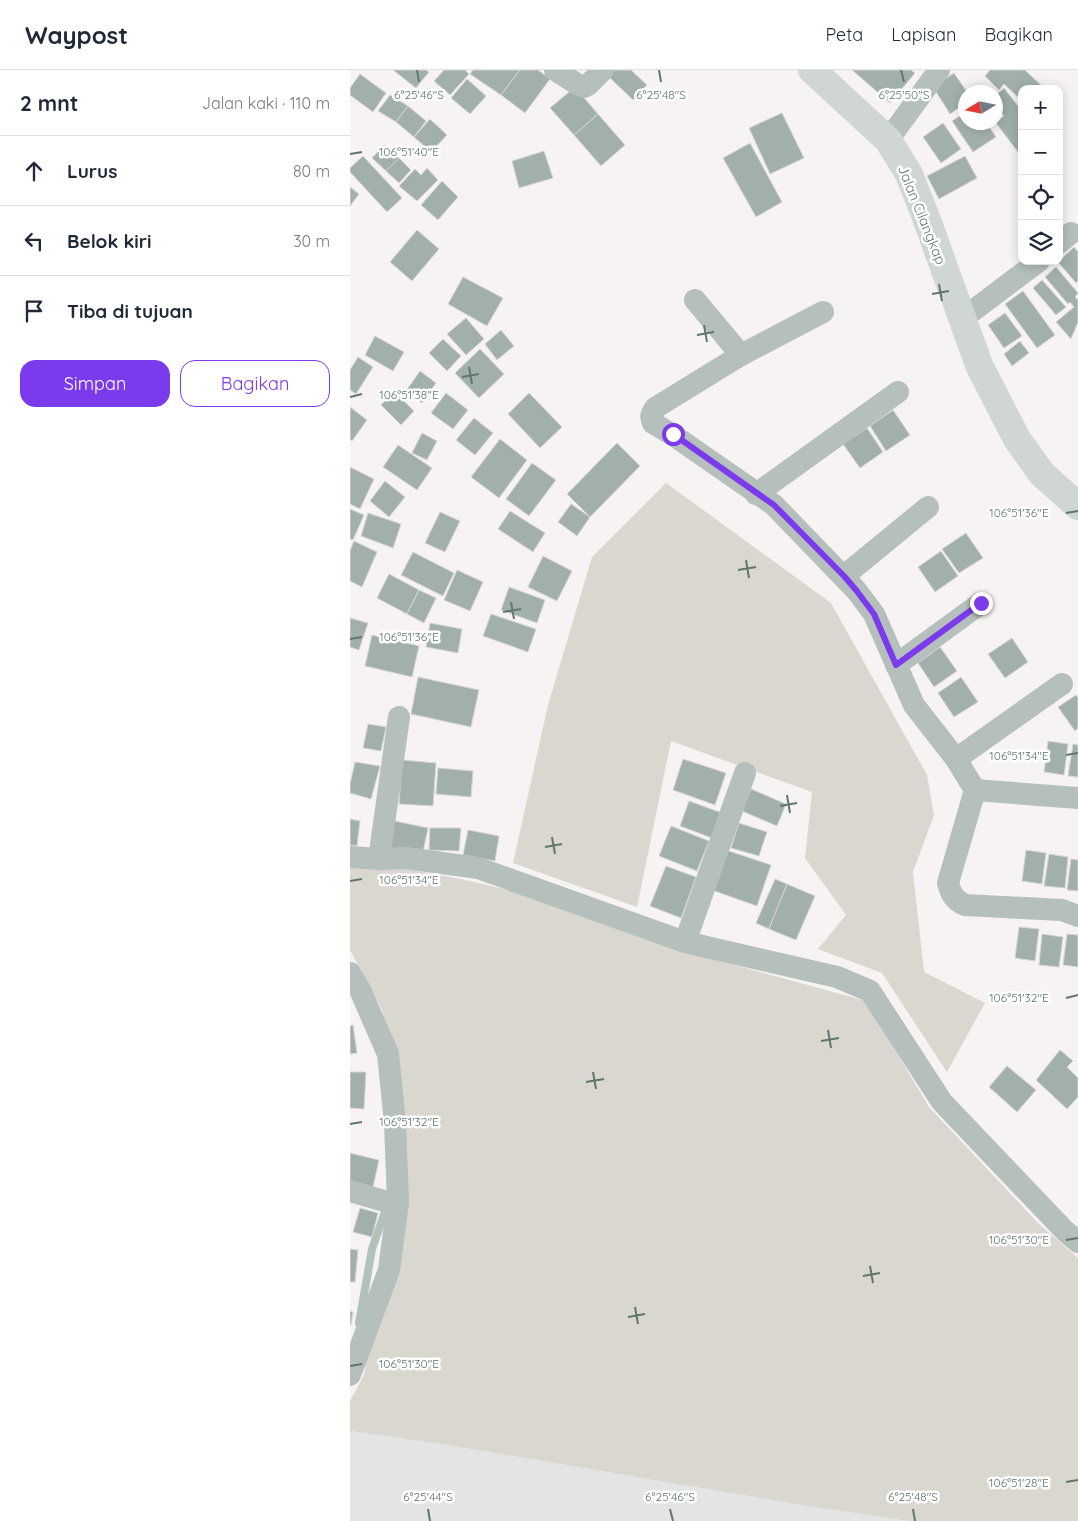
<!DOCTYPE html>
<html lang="id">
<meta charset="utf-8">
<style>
body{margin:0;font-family:Quicksand,sans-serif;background:#f6f6f7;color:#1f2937}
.controls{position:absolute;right:15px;top:15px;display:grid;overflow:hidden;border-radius:10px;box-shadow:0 2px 12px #0003}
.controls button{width:45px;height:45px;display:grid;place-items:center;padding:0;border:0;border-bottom:1px solid #e0e1e3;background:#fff;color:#1f2937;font:25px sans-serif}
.compass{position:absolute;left:608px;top:15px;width:45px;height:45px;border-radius:50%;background:#fff;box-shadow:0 2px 12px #0003;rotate:260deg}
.stop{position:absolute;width:15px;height:15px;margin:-11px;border:4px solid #7c3aed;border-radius:50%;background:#fff}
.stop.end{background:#7c3aed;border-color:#fff;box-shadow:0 1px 5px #0008}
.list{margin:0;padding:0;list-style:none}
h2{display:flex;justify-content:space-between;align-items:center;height:65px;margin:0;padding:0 20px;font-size:21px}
h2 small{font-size:16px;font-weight:400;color:#747a83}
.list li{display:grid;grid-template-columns:32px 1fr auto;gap:15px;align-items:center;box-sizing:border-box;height:70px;padding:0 20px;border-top:1px solid #e0e1e3}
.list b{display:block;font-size:19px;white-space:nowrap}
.list em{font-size:16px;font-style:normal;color:#747a83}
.actions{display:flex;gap:10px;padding:15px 20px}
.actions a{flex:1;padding:11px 0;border:1px solid #7c3aed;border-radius:15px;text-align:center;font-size:18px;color:#7c3aed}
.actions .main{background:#7c3aed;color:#fff}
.icon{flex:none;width:28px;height:28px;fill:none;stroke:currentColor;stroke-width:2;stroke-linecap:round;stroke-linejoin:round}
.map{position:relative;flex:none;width:728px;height:1451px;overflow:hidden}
header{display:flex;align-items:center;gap:30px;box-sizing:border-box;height:70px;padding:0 25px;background:#fff;border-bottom:1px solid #e0e1e3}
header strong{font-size:24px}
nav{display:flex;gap:28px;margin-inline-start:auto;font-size:18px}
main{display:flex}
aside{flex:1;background:#fff}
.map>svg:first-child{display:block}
.built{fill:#e3e4e3}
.green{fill:#d9d7cf}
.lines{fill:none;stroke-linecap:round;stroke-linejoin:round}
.stream{stroke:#b1c3b8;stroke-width:8}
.building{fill:#a1b0aa;stroke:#d7d5d5}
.street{stroke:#b5bfbb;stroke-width:22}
.secondary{stroke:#cfd6d4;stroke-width:28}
.route{stroke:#7c3aed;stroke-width:6}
.ticks{fill:none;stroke:#5e786d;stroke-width:2}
.labels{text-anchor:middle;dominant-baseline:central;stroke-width:5;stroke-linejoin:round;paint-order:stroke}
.street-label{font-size:14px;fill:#5e786d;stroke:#fff}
.ticks-label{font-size:12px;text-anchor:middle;fill:#5e786d;stroke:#fff;stroke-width:5;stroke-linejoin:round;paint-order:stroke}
</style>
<header>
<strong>Waypost</strong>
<nav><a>Peta</a><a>Lapisan</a><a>Bagikan</a></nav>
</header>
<main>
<aside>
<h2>2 mnt<small>Jalan kaki · 110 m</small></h2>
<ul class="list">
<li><svg class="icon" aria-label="ahead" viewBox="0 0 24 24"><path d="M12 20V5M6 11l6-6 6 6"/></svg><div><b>Lurus</b></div><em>80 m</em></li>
<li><svg class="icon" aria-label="left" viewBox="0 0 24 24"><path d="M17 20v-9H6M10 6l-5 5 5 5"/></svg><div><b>Belok kiri</b></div><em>30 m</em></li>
<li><svg class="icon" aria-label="arrive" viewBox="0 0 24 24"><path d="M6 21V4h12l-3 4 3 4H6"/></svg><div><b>Tiba di tujuan</b></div></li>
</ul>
<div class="actions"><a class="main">Simpan</a><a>Bagikan</a></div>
</aside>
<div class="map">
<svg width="728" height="1451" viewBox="0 0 728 1451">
<rect width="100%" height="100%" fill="#f6f3f2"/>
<path class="built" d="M 0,1361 L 97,1375 L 458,1436 L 559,1451 L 0,1451 Z"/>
<g class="green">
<path d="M 316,413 L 481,533 L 577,705 L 584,745 L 563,802 L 574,902 L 635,933 L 597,1002 L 532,903 L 468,879 L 496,845 L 455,788 L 462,722 L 321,671 L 287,837 L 163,793 L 198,635 L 242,487 Z"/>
<path d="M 0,796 L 58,799 L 120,811 L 187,827 L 319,877 L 516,931 L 579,1037 L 688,1153 L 728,1188 L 728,1451 L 559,1451 L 458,1436 L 97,1375 L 0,1361 L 0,1331 L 14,1305 L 24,1244 L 52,1022 L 32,940 L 0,880 Z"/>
</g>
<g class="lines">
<path class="stream" d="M 9,1253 L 22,1179 L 38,1133"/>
</g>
<g class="building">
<path d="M 43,0 L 76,0 L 79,2 L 66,18 Z"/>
<path d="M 94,0 L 115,0 L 119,4 L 100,25 L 84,11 Z"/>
<path d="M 123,0 L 170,0 L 151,25 L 120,4 Z"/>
<path d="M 170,0 L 188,0 L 200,9 L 175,43 L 151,25 Z"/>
<path d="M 259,0 L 281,0 L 297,15 L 283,30 L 256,4 Z"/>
<path d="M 502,0 L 561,0 L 565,3 L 540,33 Z"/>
<path d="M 640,0 L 675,0 L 695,19 L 672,19 L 672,31 L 654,14 L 649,20 L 635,6 Z"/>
<path d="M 604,3 L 617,22 L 616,22 L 616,33 L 600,44 L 583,17 Z"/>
<path d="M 10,4 L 36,23 L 23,42 L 0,25 L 0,18 Z"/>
<path d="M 117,9 L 136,26 L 120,44 L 101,28 Z"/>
<path d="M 225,17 L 248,44 L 224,65 L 200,38 Z"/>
<path d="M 654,18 L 672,41 L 672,79 L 668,82 L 646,53 L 654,46 L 646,35 L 646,25 Z"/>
<path d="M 40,25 L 58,36 L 46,52 L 28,41 Z"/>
<path d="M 58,36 L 76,51 L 64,67 L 46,52 Z"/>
<path d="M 616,42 L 616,52 L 636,52 L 646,67 L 623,82 L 602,51 Z"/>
<path d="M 432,43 L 454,88 L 420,104 L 399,58 Z"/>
<path d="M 248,44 L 275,75 L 251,96 L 224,65 Z"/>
<path d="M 80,49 L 97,65 L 81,82 L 64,67 Z"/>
<path d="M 593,53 L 611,79 L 591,93 L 573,67 Z"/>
<path d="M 400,73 L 432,132 L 406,147 L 373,88 Z"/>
<path d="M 34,75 L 49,88 L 36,101 L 22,88 Z"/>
<path d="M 194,81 L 203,108 L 169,118 L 162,91 Z"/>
<path d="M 13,86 L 52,128 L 37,142 L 0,102 L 0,98 Z"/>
<path d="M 615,86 L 627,108 L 589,129 L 577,106 Z"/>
<path d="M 49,88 L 61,100 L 49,113 L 36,101 Z"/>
<path d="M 77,98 L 88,110 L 67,131 L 49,116 L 65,99 L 71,105 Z"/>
<path d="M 92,111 L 108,127 L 88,150 L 71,135 Z"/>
<path d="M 0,117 L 9,124 L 0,136 Z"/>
<path d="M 67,160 L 89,179 L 62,211 L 40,192 Z"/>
<path d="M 724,177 L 728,182 L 728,211 L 726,213 L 708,192 Z"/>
<path d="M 706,197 L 728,223 L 725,227 L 728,230 L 728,252 L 721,269 L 706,252 L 724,237 L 720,232 L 718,234 L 695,207 Z"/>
<path d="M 113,207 L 153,228 L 137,256 L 98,234 Z"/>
<path d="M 692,210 L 716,237 L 706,245 L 683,218 Z"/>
<path d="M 673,221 L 705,265 L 687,278 L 655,234 Z"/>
<path d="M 655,243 L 672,266 L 654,278 L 638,255 Z"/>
<path d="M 116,248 L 134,269 L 116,285 L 97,264 Z"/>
<path d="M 151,260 L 164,276 L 147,290 L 135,274 Z"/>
<path d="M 25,266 L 54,282 L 43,301 L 15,285 Z"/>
<path d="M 93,269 L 111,286 L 97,301 L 79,283 Z"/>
<path d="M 670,271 L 679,283 L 662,296 L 654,284 Z"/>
<path d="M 130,279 L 154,304 L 129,328 L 105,303 Z"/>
<path d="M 8,287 L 23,297 L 6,324 L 0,320 L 0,300 Z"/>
<path d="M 70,301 L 86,313 L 72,333 L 56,321 Z"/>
<path d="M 44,321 L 64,341 L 51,355 L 31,335 Z"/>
<path d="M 96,323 L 118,340 L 103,359 L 81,343 Z"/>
<path d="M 179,323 L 212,357 L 190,378 L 158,344 Z"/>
<path d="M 0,337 L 17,350 L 2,371 L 0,369 Z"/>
<path d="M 543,340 L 560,365 L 536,381 L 520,356 Z"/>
<path d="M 124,348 L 143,363 L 125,385 L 106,370 Z"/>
<path d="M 517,358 L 533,382 L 510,398 L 493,374 Z"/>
<path d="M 72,363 L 87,371 L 77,390 L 62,383 Z"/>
<path d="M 150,369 L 177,390 L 149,428 L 121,407 Z"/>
<path d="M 267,373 L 290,396 L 240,447 L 217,424 Z"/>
<path d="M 48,375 L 82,398 L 67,420 L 33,397 Z"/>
<path d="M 182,393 L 206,410 L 179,446 L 156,429 Z"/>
<path d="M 0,397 L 24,409 L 10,439 L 0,434 Z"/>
<path d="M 35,411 L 55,427 L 39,447 L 20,431 Z"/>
<path d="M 221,434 L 240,447 L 227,466 L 208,452 Z"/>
<path d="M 0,439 L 14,445 L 3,470 L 0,469 Z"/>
<path d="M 160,441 L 195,463 L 183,482 L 148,459 Z"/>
<path d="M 90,442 L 110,451 L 95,482 L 75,473 Z"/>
<path d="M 18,443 L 51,454 L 43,478 L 11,466 Z"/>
<path d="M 616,463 L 633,488 L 609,503 L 592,479 Z"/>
<path d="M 4,471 L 27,482 L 12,517 L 0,511 L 0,481 Z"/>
<path d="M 591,481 L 608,506 L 585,522 L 568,497 Z"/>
<path d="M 63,482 L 104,503 L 93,526 L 51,505 Z"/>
<path d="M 193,486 L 222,501 L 207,531 L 178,517 Z"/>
<path d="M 107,500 L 133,512 L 120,541 L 94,530 Z"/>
<path d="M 39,504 L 69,520 L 57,544 L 27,528 Z"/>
<path d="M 159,517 L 195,530 L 187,553 L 151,540 Z"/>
<path d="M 69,520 L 86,528 L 74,553 L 57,544 Z"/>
<path d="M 141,544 L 186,559 L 178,582 L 133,566 Z"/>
<path d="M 0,548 L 18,553 L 9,580 L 0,577 Z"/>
<path d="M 80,553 L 112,559 L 108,583 L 76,577 Z"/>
<path d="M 22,565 L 69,576 L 62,607 L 15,596 Z"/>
<path d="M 662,568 L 678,592 L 655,608 L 638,584 Z"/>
<path d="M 590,577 L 607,601 L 584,617 L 568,593 Z"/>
<path d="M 68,607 L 129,620 L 121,657 L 61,644 Z"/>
<path d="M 611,607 L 628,632 L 604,647 L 588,623 Z"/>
<path d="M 726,625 L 728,628 L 728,658 L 725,661 L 708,637 Z"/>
<path d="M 18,654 L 36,657 L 31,681 L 13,678 Z"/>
<path d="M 698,671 L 718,674 L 714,705 L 694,702 Z"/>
<path d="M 723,674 L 728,675 L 728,707 L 718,706 Z"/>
<path d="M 333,689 L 376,703 L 365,735 L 323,720 Z"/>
<path d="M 52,690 L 86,693 L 83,736 L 49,734 Z"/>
<path d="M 5,692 L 30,696 L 21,729 L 0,723 L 0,714 Z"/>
<path d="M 88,698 L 123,701 L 121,727 L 86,724 Z"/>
<path d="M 401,719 L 436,734 L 427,756 L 392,741 Z"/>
<path d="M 339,731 L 372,743 L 362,768 L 330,756 Z"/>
<path d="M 0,749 L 10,751 L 7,776 L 0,775 Z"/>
<path d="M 40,750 L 78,758 L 72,787 L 34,779 Z"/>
<path d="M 389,753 L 417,762 L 409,786 L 381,778 Z"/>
<path d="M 321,756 L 359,771 L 347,801 L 309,786 Z"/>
<path d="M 80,758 L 111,758 L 109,781 L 79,780 Z"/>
<path d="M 118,760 L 149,766 L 145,791 L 113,785 Z"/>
<path d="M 373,779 L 421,795 L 407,836 L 359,819 Z"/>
<path d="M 676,780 L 696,783 L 692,814 L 672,811 Z"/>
<path d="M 699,784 L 718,787 L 715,818 L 694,816 Z"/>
<path d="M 721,789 L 728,790 L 728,821 L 717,820 Z"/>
<path d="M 316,796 L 346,807 L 331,848 L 300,836 Z"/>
<path d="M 425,809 L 437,814 L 419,859 L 406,853 Z"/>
<path d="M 437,814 L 465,826 L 446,870 L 419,859 Z"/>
<path d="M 669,857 L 689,859 L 685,891 L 665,888 Z"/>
<path d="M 692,864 L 713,867 L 709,897 L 689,895 Z"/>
<path d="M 717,864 L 728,865 L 728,897 L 713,895 Z"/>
<path d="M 3,955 L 7,983 L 0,984 L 0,956 Z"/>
<path d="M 710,980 L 723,991 L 717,997 L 728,1008 L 728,1027 L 717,1039 L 686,1010 Z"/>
<path d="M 657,996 L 686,1020 L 667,1042 L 639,1017 Z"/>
<path d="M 0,1002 L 16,1002 L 14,1039 L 0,1038 Z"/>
<path d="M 0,1083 L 29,1090 L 23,1117 L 0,1111 Z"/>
<path d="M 10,1138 L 28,1143 L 22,1167 L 3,1162 Z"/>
<path d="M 0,1179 L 8,1180 L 5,1212 L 0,1212 Z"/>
<path d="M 0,1241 L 3,1242 L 1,1255 L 0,1255 Z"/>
</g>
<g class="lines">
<g class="street">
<path d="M 205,0 L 227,14 L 234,17 L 238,15 L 253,0"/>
<path d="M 538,70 L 589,0"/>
<path d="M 709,173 L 721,163"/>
<path d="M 345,230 L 391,285"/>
<path d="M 473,242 L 391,285 L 305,338 C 301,344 300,347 303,353 L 323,365 L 424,435 L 506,520 L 524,544 L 564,635 L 606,689 L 625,720 L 598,813 C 601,824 604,830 615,835 L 712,840 L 728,846"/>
<path d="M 612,249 L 689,191"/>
<path d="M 406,424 L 548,322"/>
<path d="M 494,506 L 578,437"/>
<path d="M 546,595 L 631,533"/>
<path d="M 606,689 L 712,614"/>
<path d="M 625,720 L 728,728"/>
<path d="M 0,787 L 29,789 L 56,788 L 128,798 L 335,872 L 487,907 L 520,921 L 592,1032 L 715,1161 L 728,1172"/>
<path d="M 29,789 L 49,647"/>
<path d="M 335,872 L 395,703"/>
<path d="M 0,903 L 10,920 L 38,984 L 45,1053 L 48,1132 L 39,1200 L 0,1305"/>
<path d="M 0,1121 L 48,1135"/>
</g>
<path class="secondary" d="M 462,0 L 538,70 L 559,104 L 577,150 L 629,295 L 667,369 L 692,404 L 728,436"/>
</g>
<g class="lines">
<path class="route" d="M 323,364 L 424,435 L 494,506 L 506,520 L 524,544 L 546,595 L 631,533"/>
</g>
<path class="ticks" d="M 67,0 L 69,12M 309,0 L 311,12M 551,0 L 554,12M 0,84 L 12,82M 589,214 L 592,231M 582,224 L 599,221M 354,255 L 357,272M 347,265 L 364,262M 119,297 L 122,314M 112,307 L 129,304M 0,327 L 12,324M 716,443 L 728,441M 396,490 L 399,508M 388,500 L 406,497M 161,532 L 164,549M 153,542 L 171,539M 0,569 L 12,567M 716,685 L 728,683M 437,725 L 440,743M 430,736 L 447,733M 202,767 L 205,784M 195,777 L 212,774M 0,811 L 12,809M 716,928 L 728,925M 478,960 L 481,978M 471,971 L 489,968M 243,1002 L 246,1019M 236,1012 L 254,1009M 0,1054 L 12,1052M 716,1170 L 728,1168M 520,1196 L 523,1213M 513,1206 L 530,1203M 285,1237 L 288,1254M 278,1247 L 295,1244M 0,1296 L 12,1294M 716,1412 L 728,1410M 78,1439 L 80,1451M 320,1439 L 323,1451M 563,1439 L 565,1451"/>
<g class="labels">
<g class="street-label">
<text transform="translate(572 145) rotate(68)">Jalan Cilangkap</text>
</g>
</g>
<g class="ticks-label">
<text x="69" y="29">6°25'46"S</text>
<text x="311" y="29">6°25'48"S</text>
<text x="554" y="29">6°25'50"S</text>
<text x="59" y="86">106°51'40"E</text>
<text x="59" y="329">106°51'38"E</text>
<text x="669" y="447">106°51'36"E</text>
<text x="59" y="571">106°51'36"E</text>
<text x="669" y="690">106°51'34"E</text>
<text x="59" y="814">106°51'34"E</text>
<text x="669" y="932">106°51'32"E</text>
<text x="59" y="1056">106°51'32"E</text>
<text x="669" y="1174">106°51'30"E</text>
<text x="59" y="1298">106°51'30"E</text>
<text x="669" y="1417">106°51'28"E</text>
<text x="78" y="1431">6°25'44"S</text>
<text x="320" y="1431">6°25'46"S</text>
<text x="563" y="1431">6°25'48"S</text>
</g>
</svg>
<div class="controls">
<button>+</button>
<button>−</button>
<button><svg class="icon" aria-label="locate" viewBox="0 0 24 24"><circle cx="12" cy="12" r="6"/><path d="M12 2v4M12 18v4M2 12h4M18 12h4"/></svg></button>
<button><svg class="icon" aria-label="layers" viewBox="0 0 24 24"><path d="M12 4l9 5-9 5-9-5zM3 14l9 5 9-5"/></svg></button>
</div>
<svg class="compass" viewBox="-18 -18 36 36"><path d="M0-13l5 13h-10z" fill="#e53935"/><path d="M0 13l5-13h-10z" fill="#747a83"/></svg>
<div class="stop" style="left:323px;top:364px"></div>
<div class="stop end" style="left:631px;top:533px"></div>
</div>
</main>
